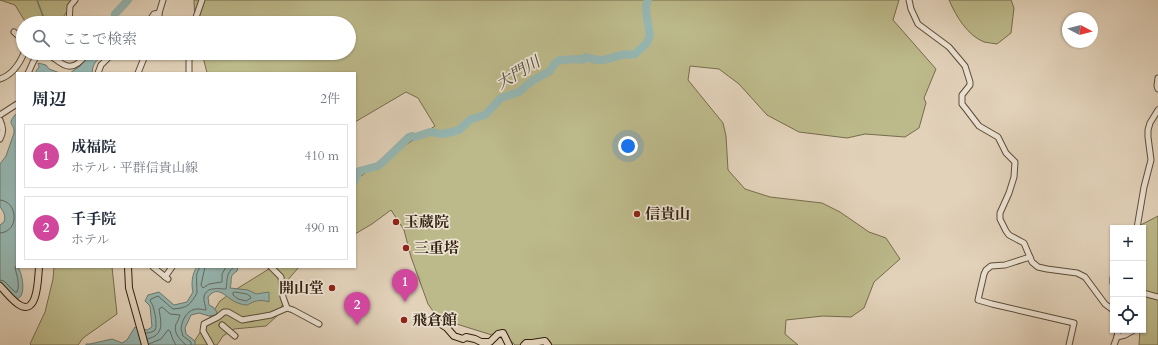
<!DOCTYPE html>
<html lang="ja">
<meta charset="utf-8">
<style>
body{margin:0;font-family:Cardo,"Noto Serif JP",serif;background:#f2f2f3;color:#1f2937}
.controls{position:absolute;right:12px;bottom:12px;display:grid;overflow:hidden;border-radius:0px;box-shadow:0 1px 3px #0004}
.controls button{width:36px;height:36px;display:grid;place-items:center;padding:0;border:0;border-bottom:1px solid #e0e1e3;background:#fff;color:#1f2937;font:20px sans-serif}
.compass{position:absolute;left:1062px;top:12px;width:36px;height:36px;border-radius:50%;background:#fff;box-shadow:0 1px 3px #0004;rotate:97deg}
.you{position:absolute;left:628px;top:146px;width:14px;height:14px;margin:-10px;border:3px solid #fff;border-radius:50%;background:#1a73e8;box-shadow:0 0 0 6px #1a73e833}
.badge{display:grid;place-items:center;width:26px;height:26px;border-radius:50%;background:#8f2418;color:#fff;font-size:13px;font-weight:700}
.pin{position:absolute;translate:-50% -33px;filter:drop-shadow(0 1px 2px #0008)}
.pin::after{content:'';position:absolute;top:21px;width:14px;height:12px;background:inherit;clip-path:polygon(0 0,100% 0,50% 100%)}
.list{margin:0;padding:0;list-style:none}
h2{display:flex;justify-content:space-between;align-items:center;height:52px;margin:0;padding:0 16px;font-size:17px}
h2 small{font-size:13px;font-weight:400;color:#747a83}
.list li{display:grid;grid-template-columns:26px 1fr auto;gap:12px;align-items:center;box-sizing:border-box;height:64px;margin:0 8px 8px;padding:0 8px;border:1px solid #e0e1e3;border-radius:0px}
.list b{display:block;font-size:15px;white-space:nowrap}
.list p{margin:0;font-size:13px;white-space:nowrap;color:#747a83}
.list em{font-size:13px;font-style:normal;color:#747a83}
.icon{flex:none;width:22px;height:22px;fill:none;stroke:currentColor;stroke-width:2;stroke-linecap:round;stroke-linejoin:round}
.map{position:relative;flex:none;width:1158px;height:345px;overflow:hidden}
.search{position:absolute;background:#fff;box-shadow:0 1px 3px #0004;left:16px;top:16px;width:340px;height:44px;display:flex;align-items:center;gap:10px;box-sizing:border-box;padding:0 14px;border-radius:22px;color:#747a83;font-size:15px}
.panel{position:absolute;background:#fff;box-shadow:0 1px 3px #0004;left:16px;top:72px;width:340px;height:196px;border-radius:0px}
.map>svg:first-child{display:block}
.green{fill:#bcb98a;stroke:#766c4c}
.water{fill:#95b7b3;stroke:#6d7a71}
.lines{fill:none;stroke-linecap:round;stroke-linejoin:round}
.shore{stroke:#626b60;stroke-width:1}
.stream{stroke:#6d7a71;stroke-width:1.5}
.river{stroke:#95b7b3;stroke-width:8}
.minor-casing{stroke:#5c4c39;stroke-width:7}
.major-casing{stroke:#301f0e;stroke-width:8}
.minor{stroke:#ece2d2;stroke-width:5}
.major{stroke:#e2d2ba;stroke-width:6}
.poi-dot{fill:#8f2418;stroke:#ece2d2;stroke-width:1.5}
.labels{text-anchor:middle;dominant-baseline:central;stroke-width:3.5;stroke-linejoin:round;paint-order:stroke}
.poi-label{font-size:15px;font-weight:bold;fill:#301f0e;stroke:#ece2d2;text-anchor:start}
.water-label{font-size:16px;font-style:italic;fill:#4e4d40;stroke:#ece2d2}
</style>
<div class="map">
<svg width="1158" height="345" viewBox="0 0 1158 345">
<rect width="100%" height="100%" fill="#e2d2ba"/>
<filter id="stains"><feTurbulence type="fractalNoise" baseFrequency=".005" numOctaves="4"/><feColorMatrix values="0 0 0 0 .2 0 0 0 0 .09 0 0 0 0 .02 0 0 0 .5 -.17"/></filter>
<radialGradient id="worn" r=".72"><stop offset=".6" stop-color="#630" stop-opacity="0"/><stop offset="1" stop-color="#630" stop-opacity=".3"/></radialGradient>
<g class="green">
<path d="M 0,0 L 75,0 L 59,23 L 26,23 L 15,5 Z"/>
<path d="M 194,0 L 899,0 L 893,20 L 936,69 L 924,98 L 926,103 L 919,128 L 905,137 L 865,134 L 847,138 L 799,132 L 767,115 L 739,84 L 719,69 L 690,66 L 688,80 L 723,123 L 726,136 L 728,170 L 745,189 L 770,197 L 822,203 L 840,212 L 869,232 L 886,238 L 900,259 L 874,282 L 864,308 L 851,317 L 823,316 L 786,320 L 785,334 L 798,345 L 515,345 L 511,341 L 447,321 L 435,314 L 428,304 L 411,257 L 404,230 L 391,210 L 372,224 L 355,234 L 355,180 L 410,142 L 435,126 L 418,98 L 406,92 L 355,122 L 355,73 L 207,73 L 202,53 L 349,53 L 349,23 L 195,23 Z"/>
<path d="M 949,0 L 1011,0 L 1014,8 L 1011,33 L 997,44 C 993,43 988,43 984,42 C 967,35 956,16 949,0 Z"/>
<path d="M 1158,216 L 1158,345 L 1139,345 L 1140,330 L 1143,330 L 1143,228 L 1135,228 Z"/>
<path d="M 54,267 L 112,267 L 117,314 L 83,338 L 78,345 L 31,345 L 30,344 L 45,312 L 53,279 Z"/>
<path d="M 272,267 L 299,267 L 286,282 L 284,301 L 278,315 L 266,326 L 234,329 L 223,336 L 217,345 L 192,345 L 220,301 L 235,290 Z"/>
</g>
<g class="water">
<path d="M 92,53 L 108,53 C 98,59 93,61 92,73 L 70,73 L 80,66 Z"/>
<path d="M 38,63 L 46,65 L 49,69 L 60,73 L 36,73 L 36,71 L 39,67 Z"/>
<path d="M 17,113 L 17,267 L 18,267 C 22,274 25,288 21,296 C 20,297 18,298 16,300 L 0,282 L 0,225 L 4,222 C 6,216 4,212 0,207 L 0,164 L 6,156 L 14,133 C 15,123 5,125 17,113 Z"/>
<path d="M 197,267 L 238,267 L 237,271 C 228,277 233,278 230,288 L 248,290 L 256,294 L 269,292 L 269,302 C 264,300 258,300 253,302 C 251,303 249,304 247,305 C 245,305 240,304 238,303 C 227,300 219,283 208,297 L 209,305 L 213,307 L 217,312 L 216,315 L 209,316 L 199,313 L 191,315 L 185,328 L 186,334 L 195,341 L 195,345 L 86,345 L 86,344 L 90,344 L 112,339 L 122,343 L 127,340 L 135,327 L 147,330 L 152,327 L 150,306 L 145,301 L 148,295 L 159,292 L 174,305 L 187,302 L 193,292 C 191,285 192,273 197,267 Z"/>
</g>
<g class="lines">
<g class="shore">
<path d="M 0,200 C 18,201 20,232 0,233"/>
<path d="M 205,267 L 201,285 L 203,288 L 209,284 L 222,282 L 222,274 L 226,267"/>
<path d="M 0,280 L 4,281 L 15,292 L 17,292 C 20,284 17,276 15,268 L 17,264"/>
<path d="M 235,292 L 247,294 L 250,296 L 251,298 L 246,301 L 238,299 L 233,295 L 233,293 Z"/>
<path d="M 146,333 C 149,333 153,332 155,330 C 158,325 154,304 150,301 L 151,299 L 158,296 L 173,309 C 188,308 190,305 197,293 C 197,287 196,279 197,273 C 198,271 199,269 200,267"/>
<path d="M 147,339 C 165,335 161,323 159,309 L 162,307 L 170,314 L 180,315 C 179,318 178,321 176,324 C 173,333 180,340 186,345"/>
<path d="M 149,344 L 161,339 L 168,330 L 170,331 L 173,340 L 176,345"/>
<path d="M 191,345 L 191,342 L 183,336 L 181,329 C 182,319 188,308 199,309 C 202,309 204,310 206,310 C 206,306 203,301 204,297 C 206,286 219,289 226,289 C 228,279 225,274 234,267"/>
</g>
<path class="stream" d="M 37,0 L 43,16 L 46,20"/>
<g class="river">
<path d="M 114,23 L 115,14 L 128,0"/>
<path d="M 355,180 L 359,171 L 378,166 L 385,160 L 409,137 L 412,136 L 415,137 L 430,132 L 443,134 L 459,130 L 471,119 L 485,115 L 501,98 L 519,92 L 532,81 L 550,71 L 555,63 L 560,60 L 580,59 L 583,60 L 586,57 C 605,64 609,57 626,54 L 628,55 L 635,54 L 647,43 L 650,35 L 647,19 L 646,6 L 648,0"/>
</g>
<g class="minor-casing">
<g id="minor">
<path d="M 909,0 L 911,9 L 918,24 L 949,47 L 965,66 L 970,82 L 970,85 L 962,95 L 962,104 L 966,109 L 979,126 L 998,137 L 1006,153 L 1015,162 L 1014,177 L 1009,193 L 1000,213 L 1000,219 L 1006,231 L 1009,235 L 1024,243 L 1032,262 L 1038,267 L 1047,269 L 1077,273 L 1085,277 L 1105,304 L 1113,310"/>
<path d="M 69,23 L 70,6 L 75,0"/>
<path d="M 148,23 L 154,14 L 159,13"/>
<path d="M 159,23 L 159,13 L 163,0"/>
<path d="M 194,23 L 202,0"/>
<path d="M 14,32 L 21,38 L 23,42"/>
<path d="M 189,53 L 189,73"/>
<path d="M 28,73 C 31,68 33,60 37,56 C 52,41 64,88 87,53"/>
<path d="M 98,73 L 101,65 L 113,53"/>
<path d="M 138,73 L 146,53"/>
<path d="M 1158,78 L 1157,86 L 1158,89"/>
<path d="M 0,79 C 12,75 19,65 24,53"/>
<path d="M 0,115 L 17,104"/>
<path d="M 0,120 C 3,127 4,132 0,139"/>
<path d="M 1137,228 L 1144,187 L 1151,160 L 1148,137 L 1148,130 L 1150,123 L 1158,110"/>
<path d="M 1030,257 L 1005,265 L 991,266 L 986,270 L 984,274 L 978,300 L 992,304 L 1074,323 L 1069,345"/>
<path d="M 153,267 L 168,279"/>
<path d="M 271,267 L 281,277 L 283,297 L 287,308"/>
<path d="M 165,277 L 172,267"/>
<path d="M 1113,278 L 1113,283"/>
<path d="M 1143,293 L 1158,297"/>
<path d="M 222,325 L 235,336"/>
<path d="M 1117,337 L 1125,335 L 1134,330"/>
<path d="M 211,345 L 203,331 L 204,324 L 218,317 L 224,312 L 228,312 L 242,320 L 271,315 L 287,308 L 293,310 L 319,324"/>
<path d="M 1114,345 L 1117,337 L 1118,330"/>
</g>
</g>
<g class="major-casing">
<g id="major">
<path d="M 128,267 L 129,288 L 145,345"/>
<path d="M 0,286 C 6,292 11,299 18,304 C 38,318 38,278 39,267"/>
<path d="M 425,321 L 436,321 L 447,328 L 454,336 L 463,339 L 466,337 L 475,339 L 481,342 L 490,342 L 498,334 L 503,333 L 509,345"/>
<path d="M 524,345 L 526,343 L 532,343 L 545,341 L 548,345"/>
</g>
</g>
<use href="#minor" class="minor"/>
<use href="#major" class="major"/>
</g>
<g class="poi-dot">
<circle cx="637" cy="214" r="4"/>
<circle cx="396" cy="222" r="4"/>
<circle cx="406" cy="248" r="4"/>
<circle cx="332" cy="288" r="4"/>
<circle cx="404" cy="320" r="4"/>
</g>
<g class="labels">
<g class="poi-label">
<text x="645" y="214">信貴山</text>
<text x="404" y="222">玉蔵院</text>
<text x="414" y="248">三重塔</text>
<text x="324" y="288" text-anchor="end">開山堂</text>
<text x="412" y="320">飛倉館</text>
</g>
<g class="water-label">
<text transform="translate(518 73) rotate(-31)">大門川</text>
</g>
</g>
<rect width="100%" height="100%" filter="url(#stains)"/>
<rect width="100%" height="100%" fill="url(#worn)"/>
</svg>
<div class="controls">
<button>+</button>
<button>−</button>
<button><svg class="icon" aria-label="locate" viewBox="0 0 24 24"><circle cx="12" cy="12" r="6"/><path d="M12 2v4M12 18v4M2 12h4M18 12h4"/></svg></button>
</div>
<svg class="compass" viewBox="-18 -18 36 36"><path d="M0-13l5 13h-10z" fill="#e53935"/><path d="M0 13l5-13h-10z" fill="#747a83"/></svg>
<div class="you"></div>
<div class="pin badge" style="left:405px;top:302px;background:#d1479c">1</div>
<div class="pin badge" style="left:357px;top:325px;background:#d1479c">2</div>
<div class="search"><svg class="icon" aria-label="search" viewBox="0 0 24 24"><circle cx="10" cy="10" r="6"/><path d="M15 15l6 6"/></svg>ここで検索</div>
<section class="panel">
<h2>周辺<small>2件</small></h2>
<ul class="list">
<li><span class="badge" style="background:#d1479c">1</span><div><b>成福院</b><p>ホテル · 平群信貴山線</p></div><em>410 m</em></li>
<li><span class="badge" style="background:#d1479c">2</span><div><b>千手院</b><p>ホテル</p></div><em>490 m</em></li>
</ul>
</section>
</div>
